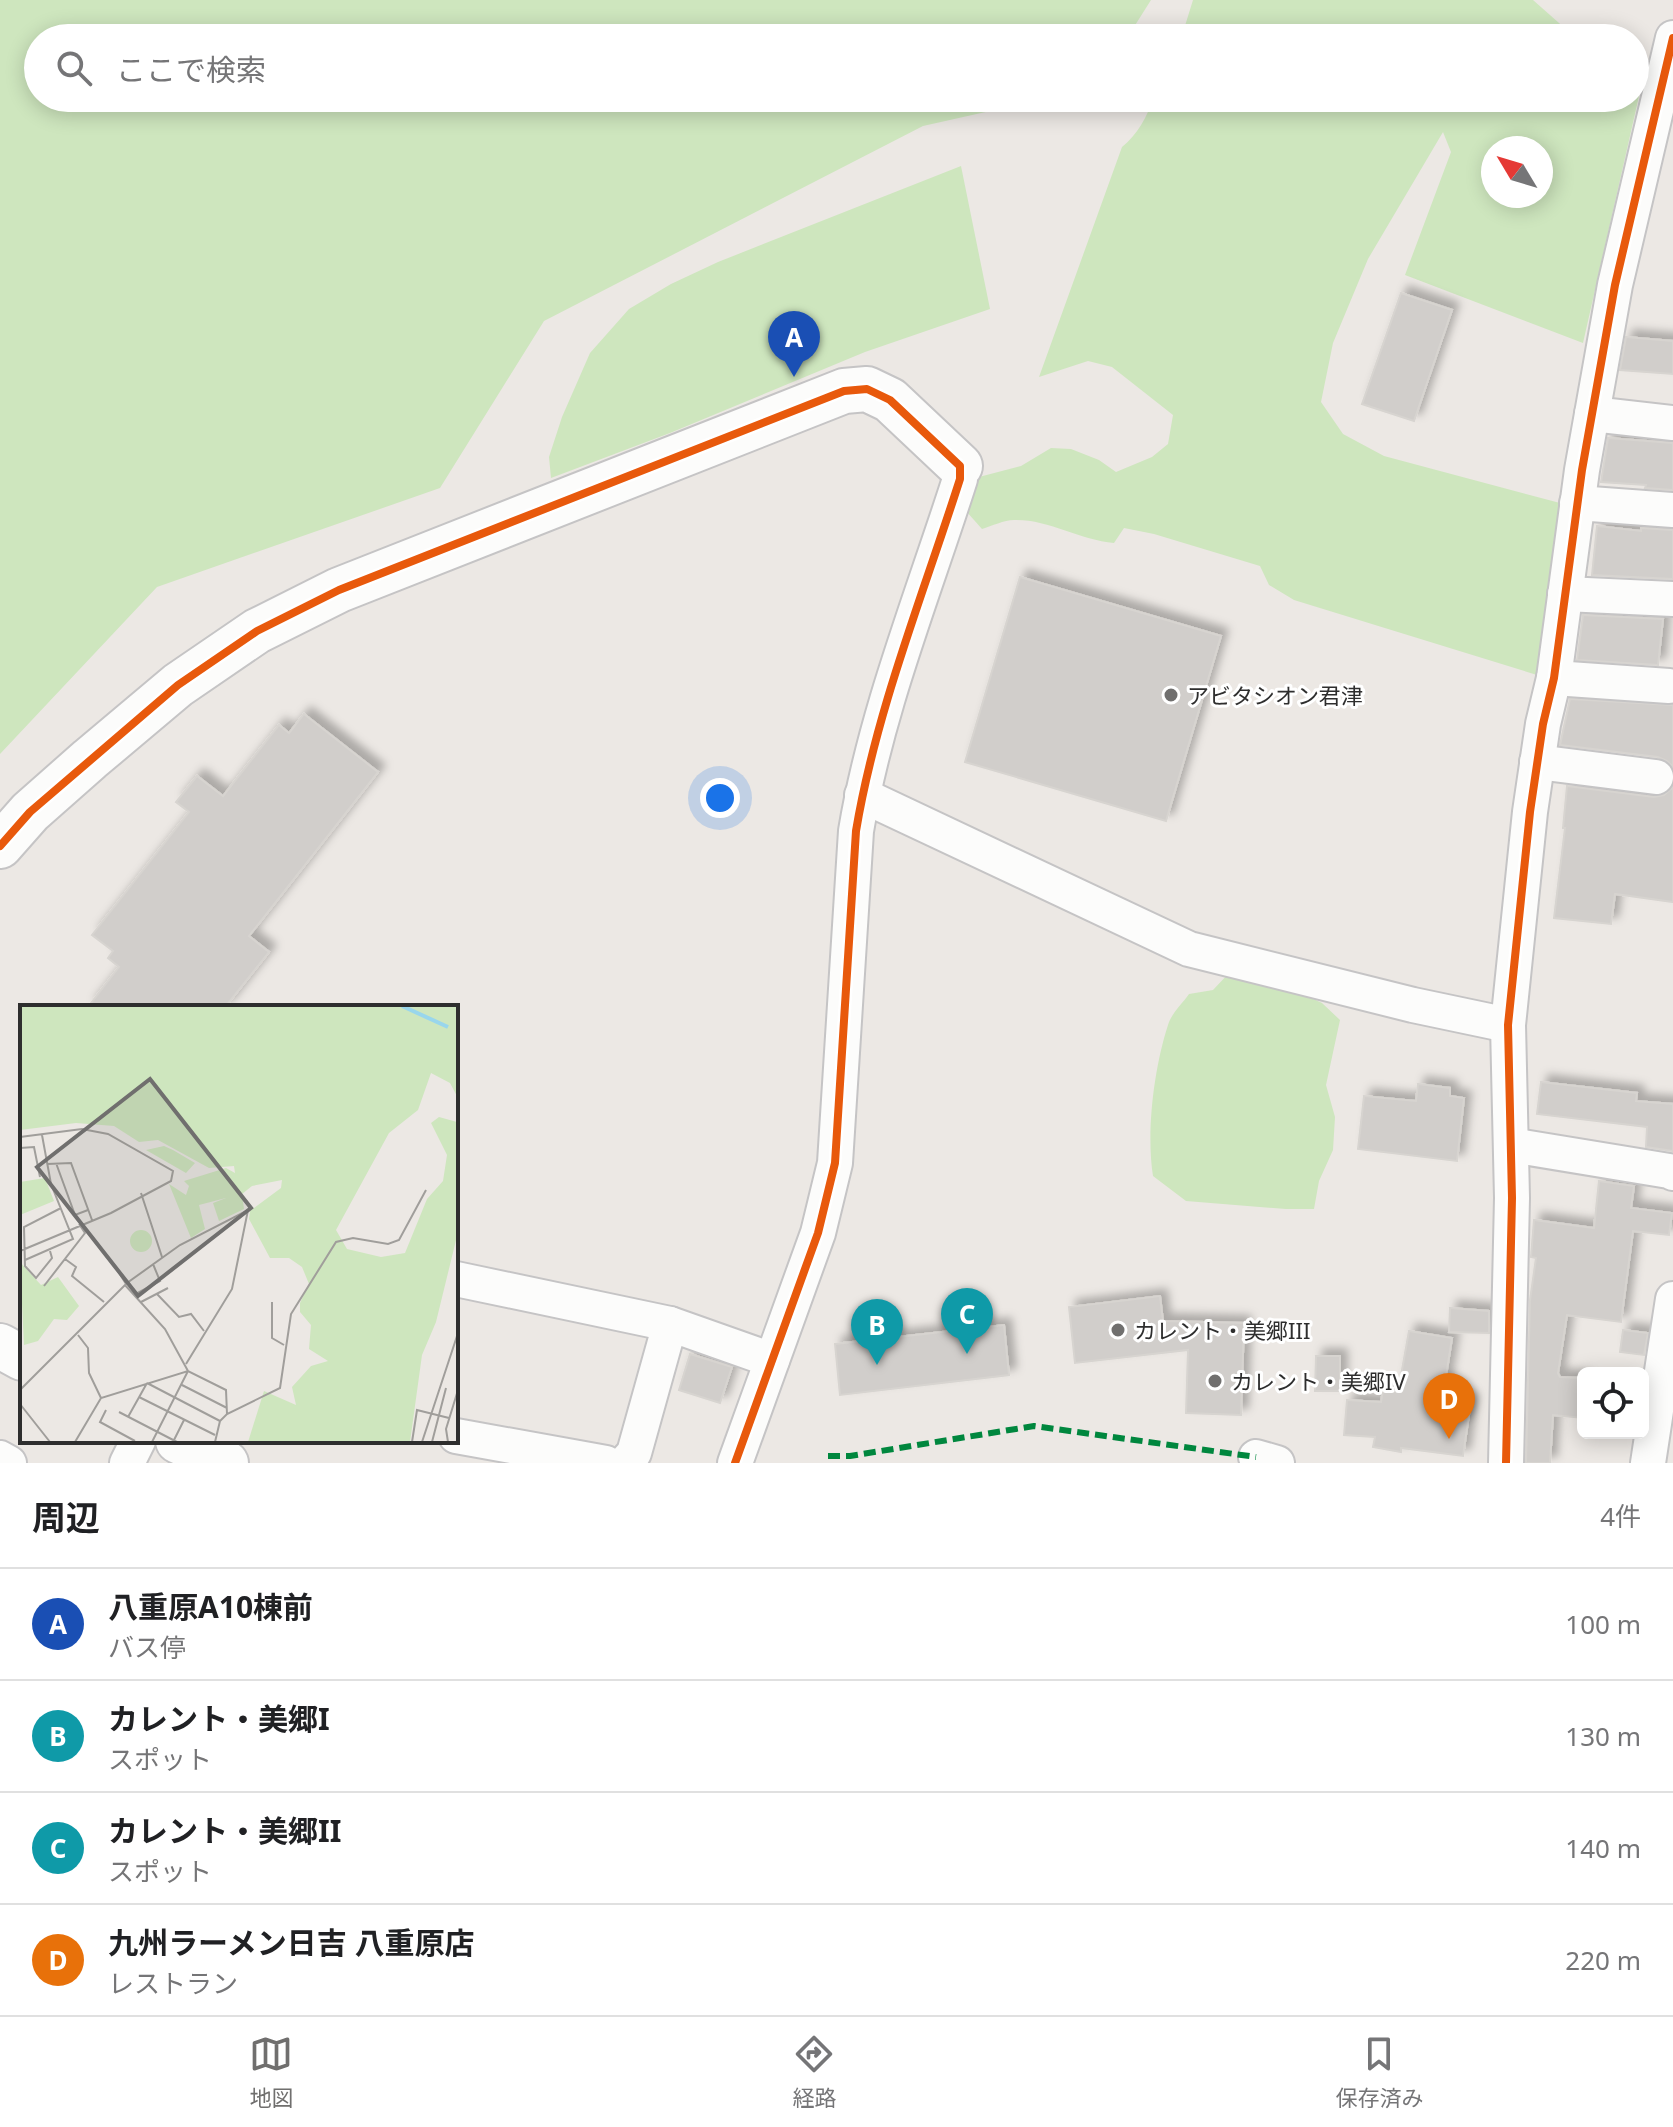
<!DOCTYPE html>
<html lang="ja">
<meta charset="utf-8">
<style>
body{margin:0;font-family:"Noto Sans","Noto Sans JP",sans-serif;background:#f6f6f6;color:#202124}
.controls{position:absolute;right:24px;bottom:24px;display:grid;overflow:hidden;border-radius:12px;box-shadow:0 4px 20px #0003}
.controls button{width:72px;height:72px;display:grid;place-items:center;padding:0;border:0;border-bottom:2px solid #e0e0e0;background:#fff;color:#202124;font:40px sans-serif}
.compass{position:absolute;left:1481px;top:136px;width:72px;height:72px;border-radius:50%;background:#fff;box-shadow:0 4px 20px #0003;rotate:308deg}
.you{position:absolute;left:720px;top:798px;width:28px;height:28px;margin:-20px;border:6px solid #fff;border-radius:50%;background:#1a73e8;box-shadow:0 0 0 12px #1a73e833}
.badge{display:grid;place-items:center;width:52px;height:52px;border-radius:50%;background:#706f6e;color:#fff;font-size:26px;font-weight:700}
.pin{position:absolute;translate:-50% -66px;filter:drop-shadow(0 2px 4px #0008)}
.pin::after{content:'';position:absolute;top:42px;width:28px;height:24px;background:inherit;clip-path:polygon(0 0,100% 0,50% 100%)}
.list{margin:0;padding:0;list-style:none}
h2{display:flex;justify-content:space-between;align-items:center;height:104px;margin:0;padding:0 32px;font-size:34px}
h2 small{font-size:26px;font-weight:400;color:#757577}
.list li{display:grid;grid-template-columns:52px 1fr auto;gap:24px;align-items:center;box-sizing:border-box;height:112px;padding:0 32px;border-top:2px solid #e0e0e0}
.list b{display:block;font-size:30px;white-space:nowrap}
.list p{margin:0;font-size:26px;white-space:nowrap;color:#757577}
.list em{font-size:26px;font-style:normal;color:#757577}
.icon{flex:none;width:44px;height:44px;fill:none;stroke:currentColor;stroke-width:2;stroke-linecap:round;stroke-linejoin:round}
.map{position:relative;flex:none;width:1673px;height:1463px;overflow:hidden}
.search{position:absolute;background:#fff;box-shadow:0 4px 20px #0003;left:24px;right:24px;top:24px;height:88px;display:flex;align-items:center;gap:20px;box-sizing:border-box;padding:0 28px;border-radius:44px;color:#757577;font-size:30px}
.sheet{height:552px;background:#fff}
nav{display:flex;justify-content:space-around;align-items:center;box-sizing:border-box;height:112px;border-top:2px solid #e0e0e0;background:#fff;font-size:22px;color:#757577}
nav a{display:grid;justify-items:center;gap:4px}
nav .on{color:#706f6e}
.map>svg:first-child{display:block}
.green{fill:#cee6be;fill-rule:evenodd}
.building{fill:#d1cecb;stroke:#d7d4d0;stroke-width:2;filter:url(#shadow)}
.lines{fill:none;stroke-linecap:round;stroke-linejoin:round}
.street-casing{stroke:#c5c4c5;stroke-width:38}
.secondary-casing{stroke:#c5c4c5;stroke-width:48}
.street{stroke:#fcfcfb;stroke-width:34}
.secondary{stroke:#fcfcfb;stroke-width:44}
.quiet{stroke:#00873e;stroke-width:6;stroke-dasharray:12 6;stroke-linecap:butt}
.cycleway-casing{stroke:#fff;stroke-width:13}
.cycleway{stroke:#e8590c;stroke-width:8}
.poi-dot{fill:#706f6e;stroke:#fff;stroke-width:3}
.labels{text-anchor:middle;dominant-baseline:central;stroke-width:6;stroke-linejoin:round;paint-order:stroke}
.poi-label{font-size:22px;fill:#2e2e2e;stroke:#fff;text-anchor:start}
.inset-river{fill:none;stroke:#99d6ec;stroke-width:4}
.inset-road{fill:none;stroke:#a09e9b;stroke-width:2}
.view{fill:#706f6e;fill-opacity:0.15;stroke:#706f6e;stroke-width:4}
.inset-edge{fill:none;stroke:#2e2e2e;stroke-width:4}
</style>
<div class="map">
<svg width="1673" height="1463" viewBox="0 0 1673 1463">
<defs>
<filter id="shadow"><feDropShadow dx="7" dy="-7" stdDeviation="4" flood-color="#0004"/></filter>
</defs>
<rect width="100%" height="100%" fill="#ece8e4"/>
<g class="green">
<path d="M 0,0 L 1151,0 L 1127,38 L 38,38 L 38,98 L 1048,98 L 923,126 L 544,321 L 440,488 L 157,587 L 0,754 Z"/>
<path d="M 1193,0 L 1533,0 L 1576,38 L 1176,38 L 1184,29 Z"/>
<path d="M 1635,57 L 1647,61 L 1583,343 L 1405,275 L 1451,152 L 1443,132 L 1368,259 L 1333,343 L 1321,402 L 1343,434 L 1384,456 L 1560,503 L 1537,675 L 1294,600 L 1269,585 L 1260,566 L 1154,534 L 1124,528 L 1114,543 C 1080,540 1048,519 1014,520 C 1004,520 992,526 982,529 L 966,511 L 979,477 L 1021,466 L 1051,448 L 1071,449 L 1099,460 L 1116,472 L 1152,457 L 1168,444 L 1173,415 L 1112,367 L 1088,361 L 1039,377 L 1122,147 C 1137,135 1148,116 1153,98 L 1635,98 ZM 1493,148 L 1541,148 L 1541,196 L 1493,196 Z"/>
<path d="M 961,166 L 990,309 L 865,352 L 670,433 L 551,478 L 549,457 L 562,417 L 590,353 L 629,309 L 671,284 L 718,262 Z"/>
<path d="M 1230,972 L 1296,991 L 1322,1003 L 1340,1020 L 1326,1085 L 1335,1117 L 1333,1150 L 1319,1181 L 1314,1209 L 1286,1209 L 1186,1201 L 1153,1176 C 1146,1132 1154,1068 1168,1025 C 1171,1014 1182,1004 1189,994 L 1213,990 Z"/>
</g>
<g class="building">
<path d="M 1401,293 L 1452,310 L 1414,421 L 1362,404 Z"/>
<path d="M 1626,337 L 1673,341 L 1673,374 L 1620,370 Z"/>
<path d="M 1608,438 L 1673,443 L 1673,490 L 1645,488 L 1646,485 L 1601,482 Z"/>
<path d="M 1597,526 L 1641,531 L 1641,528 L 1673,530 L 1673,579 L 1592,575 Z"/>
<path d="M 1020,577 L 1221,636 L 1166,821 L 965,762 Z"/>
<path d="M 1583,615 L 1663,619 L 1658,665 L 1577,660 Z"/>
<path d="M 1570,699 L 1673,705 L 1673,767 L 1667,761 L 1658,757 L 1560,745 Z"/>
<path d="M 304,714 L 378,772 L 249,936 L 269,952 L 225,1007 L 88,1007 L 119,967 L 108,958 L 113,951 L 92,935 L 189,812 L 176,802 L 197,776 L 223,796 L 279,725 L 289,733 Z"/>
<path d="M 1567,786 L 1654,797 L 1664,795 L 1673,787 L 1673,902 L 1615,894 L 1611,924 L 1554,918 L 1565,828 L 1563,828 Z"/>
<path d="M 1541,1082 L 1637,1093 L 1636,1101 L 1673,1104 L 1673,1151 L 1646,1147 L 1647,1127 L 1537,1114 Z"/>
<path d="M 1418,1084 L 1450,1088 L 1450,1096 L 1464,1098 L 1457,1161 L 1358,1149 L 1364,1096 L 1416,1101 Z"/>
<path d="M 1599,1181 L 1634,1186 L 1631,1208 L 1672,1213 L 1669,1235 L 1633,1231 L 1621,1322 L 1567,1315 L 1558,1373 L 1560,1377 L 1583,1378 L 1583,1418 L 1553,1415 L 1550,1463 L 1526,1463 L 1530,1300 L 1536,1258 L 1531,1257 L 1534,1220 L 1594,1228 Z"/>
<path d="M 1160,1296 L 1163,1321 L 1244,1323 L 1241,1415 L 1186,1413 L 1188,1350 L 1075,1363 L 1069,1307 Z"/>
<path d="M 1450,1308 L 1489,1311 L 1489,1333 L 1449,1332 Z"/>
<path d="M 1004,1325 L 1009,1375 L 840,1395 L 835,1344 Z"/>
<path d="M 1623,1330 L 1648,1333 L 1644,1355 L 1620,1352 Z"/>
<path d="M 1409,1331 L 1452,1338 L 1443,1395 L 1471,1401 L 1463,1456 L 1401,1448 L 1401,1452 L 1373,1447 L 1375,1437 L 1344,1435 L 1347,1400 L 1381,1402 L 1383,1390 L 1398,1392 Z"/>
<path d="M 690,1354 L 732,1367 L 720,1403 L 679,1390 Z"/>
<path d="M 1316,1356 L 1340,1356 L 1340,1391 L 1315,1391 Z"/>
</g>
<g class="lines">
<g class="street-casing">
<g id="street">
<path d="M 1592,414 L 1673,423"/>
<path d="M 1577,503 L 1673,510"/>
<path d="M 1565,594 L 1673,599"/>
<path d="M 1554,678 L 1669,686"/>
<path d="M 1537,762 L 1656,777"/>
<path d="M 862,795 L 1189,949 L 1413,1005 L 1508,1025"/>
<path d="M 1511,1145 L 1669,1171 L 1673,1173"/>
<path d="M 456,1279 L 670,1324 L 772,1360"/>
<path d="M 456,1436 L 606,1463"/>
<path d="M 1256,1457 L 1277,1463"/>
<path d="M 0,1458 L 9,1463"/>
<path d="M 127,1463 L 138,1441"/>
<path d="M 625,1463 L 634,1453 L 670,1324"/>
<path d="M 735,1463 L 818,1233 L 835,1163 L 856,831 C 876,711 923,595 960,479 L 960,466"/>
<path d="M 1506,1463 L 1512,1198 L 1508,1025 L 1530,812 L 1543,724 L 1554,678 L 1582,470 L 1615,285 L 1673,38"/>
<path d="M 1648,1463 L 1673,1299"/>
</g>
</g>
<g class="secondary-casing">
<g id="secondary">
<path d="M 0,846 L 30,812 L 90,759 L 178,685 L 257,631 L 339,590 L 844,391 L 867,389 L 890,400 L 960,466"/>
<path d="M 0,1346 L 22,1358"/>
<path d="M 178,1441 L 226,1463"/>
</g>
</g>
<use href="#street" class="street"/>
<use href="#secondary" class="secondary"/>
<path class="quiet" d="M 828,1456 L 850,1456 L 1034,1426 L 1256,1457"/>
<g class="cycleway-casing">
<g id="cycleway">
<path d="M 0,846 L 30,812 L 178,685 L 257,631 L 339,590 L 844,391 L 867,389 L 890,400 L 960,466 L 960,479 C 923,595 876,711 856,831 L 835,1163 L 818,1233 L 735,1463"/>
<path d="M 1506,1463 L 1512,1198 L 1508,1025 L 1530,812 L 1543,724 L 1554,678 L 1582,470 L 1615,285 L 1673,38"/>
</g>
</g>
<use href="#cycleway" class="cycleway"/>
</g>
<g class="poi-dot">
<circle cx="1171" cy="695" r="8"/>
<circle cx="1118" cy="1330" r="8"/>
<circle cx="1215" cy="1381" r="8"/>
</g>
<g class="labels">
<g class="poi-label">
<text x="1187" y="695">アビタシオン君津</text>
<text x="1134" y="1330">カレント・美郷III</text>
<text x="1231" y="1381">カレント・美郷IV</text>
</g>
</g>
<g transform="translate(20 1005)">
<rect width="438" height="438" fill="#ece8e4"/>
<path d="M 0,1 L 438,1 L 438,93 L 430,78 L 411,68 L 398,105 L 369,128 L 316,225 L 327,244 L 361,252 L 385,248 L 407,194 L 423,176 L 427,150 L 411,118 L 419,112 L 437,117 L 438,227 L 416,317 L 402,350 L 390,437 L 228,437 L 244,386 L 276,400 L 272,382 L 291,361 L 308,356 L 289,344 L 291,320 L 280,307 L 280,298 L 289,279 L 282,262 L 269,253 L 250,253 L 229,214 L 230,206 L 261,183 L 262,175 L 232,181 L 222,189 L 224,204 L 199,216 L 193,198 L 206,193 L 179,200 L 185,224 L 171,233 L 149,179 L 166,190 L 169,181 L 164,176 L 206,163 L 215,168 L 214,161 L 189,163 L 138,135 L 119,137 L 94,121 L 56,118 L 0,125 ZM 144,141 L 153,145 L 175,158 L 166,168 L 126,145 ZM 25,173 L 34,196 L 0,210 L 0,177 ZM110 236a11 11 0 1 1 22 0a11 11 0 1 1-22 0ZM 0,257 L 21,280 L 38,272 L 59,301 L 47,315 L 34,314 L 18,336 L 4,340 Z" fill="#cee6be"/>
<path class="inset-river" d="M 382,1 L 428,22"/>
<path class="inset-road" d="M 0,132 L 62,124 L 88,129 L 153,166 L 151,176 L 91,208 L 0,246M 0,143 L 14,142 L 20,172M 36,158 L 55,210 L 68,205M 27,159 L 51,158 L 72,215M 121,188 L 142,252M 30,246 L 32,253 L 16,273 L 5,261 L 4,222 L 41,203M 45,254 L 56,262 L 52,271 L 84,297M 5,255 L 53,234 L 31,179 L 22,130M 93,258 L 106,279M 105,280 L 145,324 L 168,366 L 132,437M 24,281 L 65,228 L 59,219M 137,289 L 159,312 L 171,309 L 184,326M 114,290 L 140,276 L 133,259M 121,297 L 148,283M 252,297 L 252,333 L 264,340M 58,330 L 68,343 L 69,368 L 81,393M 127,378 L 200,416M 162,380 L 207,403M 0,385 L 107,278 L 160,240 L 228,205 L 212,284 L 166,359M 119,392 L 195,430M 0,399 L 30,437M 86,405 L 80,417 L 115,436M 99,407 L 157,437M 108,412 L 127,378M 55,437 L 81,393 L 168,366 L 206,385 L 207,409M 153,437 L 164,415M 195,437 L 200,416 L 207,409 L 260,383 L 271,309 L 316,237 L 333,233 L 368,239 L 379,235 L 406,185M 392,437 L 397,405 L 429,413M 402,437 L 438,328M 412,437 L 426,383M 428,437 L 426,424 L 438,385"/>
<path class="view" d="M 130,74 L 231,203 L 118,291 L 17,162 Z"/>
<rect width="438" height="438" class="inset-edge"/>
</g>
</svg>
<div class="controls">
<button><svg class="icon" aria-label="locate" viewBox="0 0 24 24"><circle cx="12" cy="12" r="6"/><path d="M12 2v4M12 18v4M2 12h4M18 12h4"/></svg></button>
</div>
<svg class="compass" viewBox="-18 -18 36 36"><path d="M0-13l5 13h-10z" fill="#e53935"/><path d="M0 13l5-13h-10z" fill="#757577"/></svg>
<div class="you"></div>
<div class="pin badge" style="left:794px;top:377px;background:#1a4fb4">A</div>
<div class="pin badge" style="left:877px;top:1365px;background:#0f9aa8">B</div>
<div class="pin badge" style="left:967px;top:1354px;background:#0f9aa8">C</div>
<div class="pin badge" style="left:1449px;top:1439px;background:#e8710a">D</div>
<div class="search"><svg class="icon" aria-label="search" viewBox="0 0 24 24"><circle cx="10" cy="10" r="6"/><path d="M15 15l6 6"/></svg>ここで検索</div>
</div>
<section class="sheet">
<h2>周辺<small>4件</small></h2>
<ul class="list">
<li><span class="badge" style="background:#1a4fb4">A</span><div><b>八重原A10棟前</b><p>バス停</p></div><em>100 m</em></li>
<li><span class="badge" style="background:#0f9aa8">B</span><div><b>カレント・美郷I</b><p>スポット</p></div><em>130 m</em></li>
<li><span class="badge" style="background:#0f9aa8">C</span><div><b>カレント・美郷II</b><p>スポット</p></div><em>140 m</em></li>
<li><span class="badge" style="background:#e8710a">D</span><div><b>九州ラーメン日吉 八重原店</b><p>レストラン</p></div><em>220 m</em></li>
</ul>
</section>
<nav>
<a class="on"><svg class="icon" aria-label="map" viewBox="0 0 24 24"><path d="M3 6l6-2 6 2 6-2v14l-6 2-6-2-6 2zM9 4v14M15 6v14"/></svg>地図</a>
<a><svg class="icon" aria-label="directions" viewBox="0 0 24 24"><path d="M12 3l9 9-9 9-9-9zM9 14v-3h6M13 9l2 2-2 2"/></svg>経路</a>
<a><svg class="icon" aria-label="saved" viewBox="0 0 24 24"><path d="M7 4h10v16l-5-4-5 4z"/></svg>保存済み</a>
</nav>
